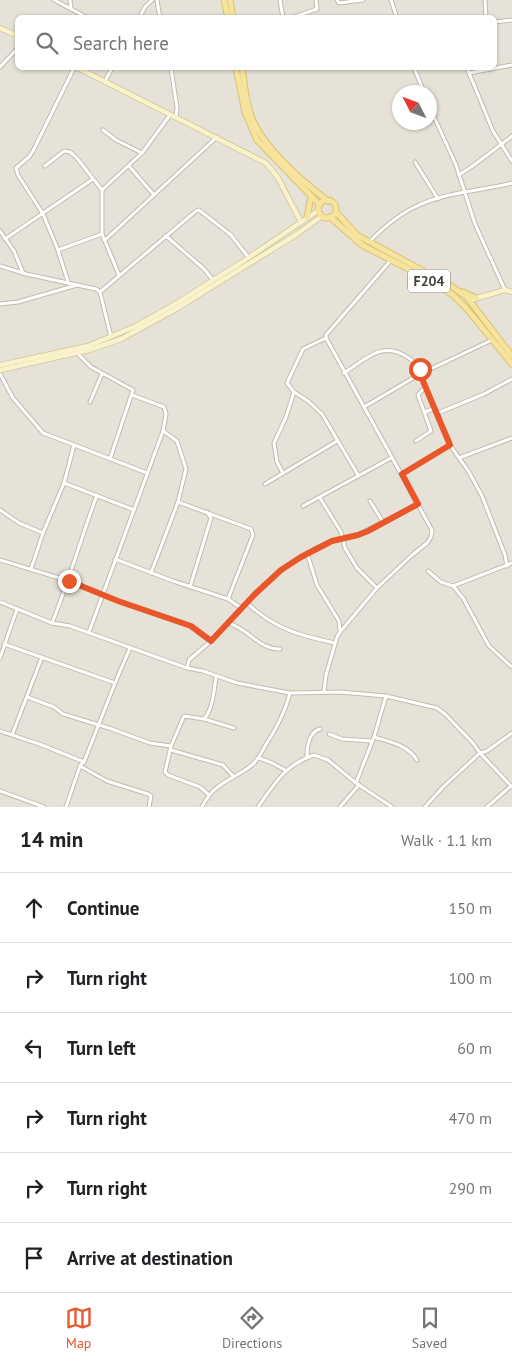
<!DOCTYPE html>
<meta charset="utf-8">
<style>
body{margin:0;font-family:"PT Sans",sans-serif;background:#f6f6f6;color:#202124}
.compass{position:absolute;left:392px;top:85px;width:45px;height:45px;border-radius:50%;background:#fff;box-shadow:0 1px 4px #0004;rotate:312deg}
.stop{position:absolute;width:15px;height:15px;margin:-11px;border:4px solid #e8562a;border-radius:50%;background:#fff}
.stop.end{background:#e8562a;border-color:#fff;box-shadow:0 1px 5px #0008}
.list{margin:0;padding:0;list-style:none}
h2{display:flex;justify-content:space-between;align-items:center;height:65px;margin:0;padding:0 20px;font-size:21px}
h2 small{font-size:16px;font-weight:400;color:#757577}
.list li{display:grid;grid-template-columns:32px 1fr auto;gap:15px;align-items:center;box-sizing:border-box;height:70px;padding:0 20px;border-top:1px solid #e0e0e0}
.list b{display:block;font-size:19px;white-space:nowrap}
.list em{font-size:16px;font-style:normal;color:#757577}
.icon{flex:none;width:28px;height:28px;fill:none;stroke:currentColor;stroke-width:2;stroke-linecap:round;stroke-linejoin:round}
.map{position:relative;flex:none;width:512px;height:807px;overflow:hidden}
.search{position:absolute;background:#fff;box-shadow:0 1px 4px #0004;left:15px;right:15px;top:15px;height:55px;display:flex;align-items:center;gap:12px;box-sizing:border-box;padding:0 18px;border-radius:8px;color:#757577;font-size:19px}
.sheet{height:485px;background:#fff}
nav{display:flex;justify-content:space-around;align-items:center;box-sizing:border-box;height:70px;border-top:1px solid #e0e0e0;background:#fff;font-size:14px;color:#757577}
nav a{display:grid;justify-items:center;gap:2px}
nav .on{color:#e8562a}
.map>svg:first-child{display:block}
.residential{fill:#e6e2d7;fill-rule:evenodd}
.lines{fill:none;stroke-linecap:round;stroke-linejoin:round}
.street-casing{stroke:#c0bbae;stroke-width:5}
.secondary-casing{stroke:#cec59b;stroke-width:6}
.primary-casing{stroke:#dac26f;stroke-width:7}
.street{stroke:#fff;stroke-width:3}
.secondary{stroke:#faf2cb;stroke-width:4.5}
.primary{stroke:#f6e49e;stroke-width:5}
.route{stroke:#e8562a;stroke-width:6}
.labels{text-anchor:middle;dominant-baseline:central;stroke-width:5;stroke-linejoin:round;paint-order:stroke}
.shield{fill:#fff;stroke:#7d7a73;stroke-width:1}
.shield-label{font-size:14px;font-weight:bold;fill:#454137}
</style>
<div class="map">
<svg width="512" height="807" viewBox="0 0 512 807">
<rect width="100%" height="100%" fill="#f2f0e8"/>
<path class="residential" d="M 0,0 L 512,0 L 512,807 L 0,807 ZM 18,18 L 494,18 L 494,68 L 18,68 ZM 400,92 L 430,92 L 430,122 L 400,122 Z"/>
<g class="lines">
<g class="street-casing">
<g id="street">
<path d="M 54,0 L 88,18"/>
<path d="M 70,0 L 71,8"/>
<path d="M 157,0 L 160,18"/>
<path d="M 280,0 L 283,18"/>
<path d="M 337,0 L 339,3 L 363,0"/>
<path d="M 391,0 L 397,18"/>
<path d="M 485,0 L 486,18"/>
<path d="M 139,18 L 145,7 L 152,0"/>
<path d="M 291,18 L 317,9 L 316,0"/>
<path d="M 494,22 L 512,20"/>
<path d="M 0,67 L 18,48"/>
<path d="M 74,68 L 33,151 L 29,157 L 16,168 L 18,175 L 43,214 L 58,250 L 102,234"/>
<path d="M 171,68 L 177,108 L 176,117"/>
<path d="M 414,68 L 424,92"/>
<path d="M 467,68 L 493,131 L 512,161"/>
<path d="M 469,73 L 512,65"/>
<path d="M 105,81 L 112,68"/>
<path d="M 430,108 L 456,165 L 475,224 L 505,290"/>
<path d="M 103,130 L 116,140 L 142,153"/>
<path d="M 415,162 L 438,199"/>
<path d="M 45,166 L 64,151 L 70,152 L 76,157 L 102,190 L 102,234 L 119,275"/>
<path d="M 129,166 L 154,195"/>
<path d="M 459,175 L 474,165 L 512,136"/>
<path d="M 102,190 L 142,153 L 170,115"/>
<path d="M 0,231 L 14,251 L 23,273"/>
<path d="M 166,236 L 203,268 L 213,280"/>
<path d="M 5,239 L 93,179"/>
<path d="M 105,240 L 217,137"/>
<path d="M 370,241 C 383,228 399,214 417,206 C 446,192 481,191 512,183"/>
<path d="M 58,250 L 68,282"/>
<path d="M 0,266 L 26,274 L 96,289 L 100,292 L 111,337"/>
<path d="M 100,292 L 196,211 L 199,210 L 231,235 L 249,258"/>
<path d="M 0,304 L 18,302 L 77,285"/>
<path d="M 326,338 L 303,349 L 287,383 L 294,392 L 308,401 L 322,414 L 358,475"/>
<path d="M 77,353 L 91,367 L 133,390 L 110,459"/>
<path d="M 344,373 C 367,358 384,339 410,359 C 415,363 420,367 420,374 L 450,445 L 469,472 L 482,496 L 505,555 L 507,566"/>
<path d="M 0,374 L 13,398 L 43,433 L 147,473"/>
<path d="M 90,402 L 102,374"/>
<path d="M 364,407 L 420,374 L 492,340"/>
<path d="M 425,412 L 435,408"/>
<path d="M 438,413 L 484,394 L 512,379"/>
<path d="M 416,441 L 431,431 L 418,395 L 426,386"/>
<path d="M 459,458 L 512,438"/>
<path d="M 283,473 L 277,462 L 274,443 L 286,417 L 294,392"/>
<path d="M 402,474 L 450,445"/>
<path d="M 64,483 L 134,510"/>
<path d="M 265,484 L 337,441"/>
<path d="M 320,498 L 341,532 L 345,548 L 357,568 L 377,588"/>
<path d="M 370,501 L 383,522"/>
<path d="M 178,502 L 251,529 L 253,535 L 228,599"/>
<path d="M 303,506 L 391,458"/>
<path d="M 0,510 L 19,523 L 43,533"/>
<path d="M 307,553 L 317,585 L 339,621 L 340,631"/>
<path d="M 115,559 L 173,581 L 228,599 L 241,608"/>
<path d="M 0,560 L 69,581 L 118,601 L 191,626 L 211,641"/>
<path d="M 31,569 L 43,533 L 64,483 L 74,445"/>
<path d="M 428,571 L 441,582 L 453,586 L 463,598 L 489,646 L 512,667"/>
<path d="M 151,573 L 178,502 L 186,469 L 177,441 L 163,431"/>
<path d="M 453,586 L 512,563"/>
<path d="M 190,587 L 211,518 L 207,512"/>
<path d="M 0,602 L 52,623 L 70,626 L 187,668 L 203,671 L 237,683 L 290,693 L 340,692 L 386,696 L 437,708 L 445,714 L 473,743 L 480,753 L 512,787"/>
<path d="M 247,603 C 275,629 298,635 335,643"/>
<path d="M 52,623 C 69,581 81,538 97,495"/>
<path d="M 228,623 C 248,628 259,650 280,649"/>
<path d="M 89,632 L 163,431 L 166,414 L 164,407 L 132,395"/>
<path d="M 4,644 L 115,683"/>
<path d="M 0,658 L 17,609"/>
<path d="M 187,668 L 189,660 L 211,641 L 241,608 L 281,570 L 316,548 L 332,541 L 358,535 L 418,504"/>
<path d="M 324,691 L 326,675 L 337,637 L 340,632 L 377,588 L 411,556 L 427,543 L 431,537 L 432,530 L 326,338 L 326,335 L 391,260"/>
<path d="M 27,697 L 54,707 L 63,714 L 109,728 L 150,743 L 171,746 L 184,716 L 204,719 C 213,709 214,690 216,677"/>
<path d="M 204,719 L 234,728"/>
<path d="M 0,731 L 42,745 L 84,762"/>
<path d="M 329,734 L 342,739 L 372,741"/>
<path d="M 12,735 L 42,657"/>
<path d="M 374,737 C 390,742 408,745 417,760"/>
<path d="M 171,746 L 165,772 L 168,775 L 200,787 L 208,794"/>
<path d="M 171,750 L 223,765 L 233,776"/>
<path d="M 307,757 C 307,746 309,732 320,729"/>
<path d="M 259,758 L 272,763 L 285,770"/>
<path d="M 80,766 L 107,781 L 148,794 L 151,796 L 149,807"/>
<path d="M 356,783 L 374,737 L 386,696"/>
<path d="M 0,791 L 44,807"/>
<path d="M 66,807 L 80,766 L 84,762 L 115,683 L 130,648"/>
<path d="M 202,807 C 215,781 232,781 252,765 C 259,759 261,753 265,746 C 277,728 285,713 290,693"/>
<path d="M 258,807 C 274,784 286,764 314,755 L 328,760 L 356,783 L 392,807"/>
<path d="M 340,807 L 359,785"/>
<path d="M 425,807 L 443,787 L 480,753 L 487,751 L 512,733"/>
<path d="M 487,807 L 511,786"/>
</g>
</g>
<g class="secondary-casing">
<g id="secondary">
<path d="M 0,28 L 18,36"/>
<path d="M 78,68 L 266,163 L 278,178 L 301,222"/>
<path d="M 470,300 L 505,290 L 512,292"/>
<path d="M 0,365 L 88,346 L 136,326 L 177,303 L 242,262 L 319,210"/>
<path d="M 0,370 L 89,350 L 121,339 L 176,309 L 297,234 L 322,216"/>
</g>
</g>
<g class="primary-casing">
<g id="primary">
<path d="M 224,0 L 228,18"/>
<path d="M 230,0 L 233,18"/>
<path d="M 236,68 L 245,112 L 257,140 L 320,205"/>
<path d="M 242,68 C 245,86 246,108 255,125 C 270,154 302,181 328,201"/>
<circle cx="327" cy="209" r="9"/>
<path d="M 336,212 L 357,235 L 449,285 L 466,296 L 512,356"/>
<path d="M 307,217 L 311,197"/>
<path d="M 330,217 L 362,245 L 416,273 L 453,295 L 467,309 L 512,364"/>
<path d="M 463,292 L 476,298"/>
</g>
</g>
<use href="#street" class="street"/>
<use href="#secondary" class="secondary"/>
<use href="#primary" class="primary"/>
</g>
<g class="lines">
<path class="route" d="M 69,581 L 118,601 L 191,626 L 211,641 L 255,594 L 281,570 L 301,557 L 332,541 L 358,535 L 368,531 L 418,504 L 402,474 L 450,445 L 420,374 L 420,369"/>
</g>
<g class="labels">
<rect class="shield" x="408" y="269.5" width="42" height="23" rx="4"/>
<g class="shield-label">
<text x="429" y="281">F204</text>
</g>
</g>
</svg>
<svg class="compass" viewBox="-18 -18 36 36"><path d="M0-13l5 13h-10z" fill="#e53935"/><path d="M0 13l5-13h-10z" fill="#757577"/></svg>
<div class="stop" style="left:420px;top:369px"></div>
<div class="stop end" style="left:69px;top:581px"></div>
<div class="search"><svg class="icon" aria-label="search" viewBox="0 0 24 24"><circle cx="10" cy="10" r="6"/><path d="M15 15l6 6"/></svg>Search here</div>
</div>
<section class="sheet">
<h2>14 min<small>Walk · 1.1 km</small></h2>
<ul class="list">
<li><svg class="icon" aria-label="ahead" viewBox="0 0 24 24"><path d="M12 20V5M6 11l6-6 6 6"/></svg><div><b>Continue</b></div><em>150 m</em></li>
<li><svg class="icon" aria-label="right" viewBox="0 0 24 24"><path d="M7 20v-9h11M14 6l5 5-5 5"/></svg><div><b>Turn right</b></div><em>100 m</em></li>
<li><svg class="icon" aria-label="left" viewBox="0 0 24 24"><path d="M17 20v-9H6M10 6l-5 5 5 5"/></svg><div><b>Turn left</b></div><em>60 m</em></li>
<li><svg class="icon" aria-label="right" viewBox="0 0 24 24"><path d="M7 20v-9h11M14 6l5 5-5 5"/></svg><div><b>Turn right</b></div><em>470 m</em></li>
<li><svg class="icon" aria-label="right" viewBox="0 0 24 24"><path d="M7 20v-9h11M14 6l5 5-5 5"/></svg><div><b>Turn right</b></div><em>290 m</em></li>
<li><svg class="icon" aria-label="arrive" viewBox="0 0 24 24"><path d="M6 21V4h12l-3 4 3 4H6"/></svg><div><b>Arrive at destination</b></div></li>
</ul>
</section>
<nav>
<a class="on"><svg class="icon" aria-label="map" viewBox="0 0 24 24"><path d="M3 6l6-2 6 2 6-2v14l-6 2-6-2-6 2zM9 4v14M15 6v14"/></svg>Map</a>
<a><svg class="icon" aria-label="directions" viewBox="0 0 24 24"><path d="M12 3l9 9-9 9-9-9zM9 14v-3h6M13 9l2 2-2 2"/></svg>Directions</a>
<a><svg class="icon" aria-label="saved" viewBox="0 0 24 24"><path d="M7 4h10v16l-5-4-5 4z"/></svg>Saved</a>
</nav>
